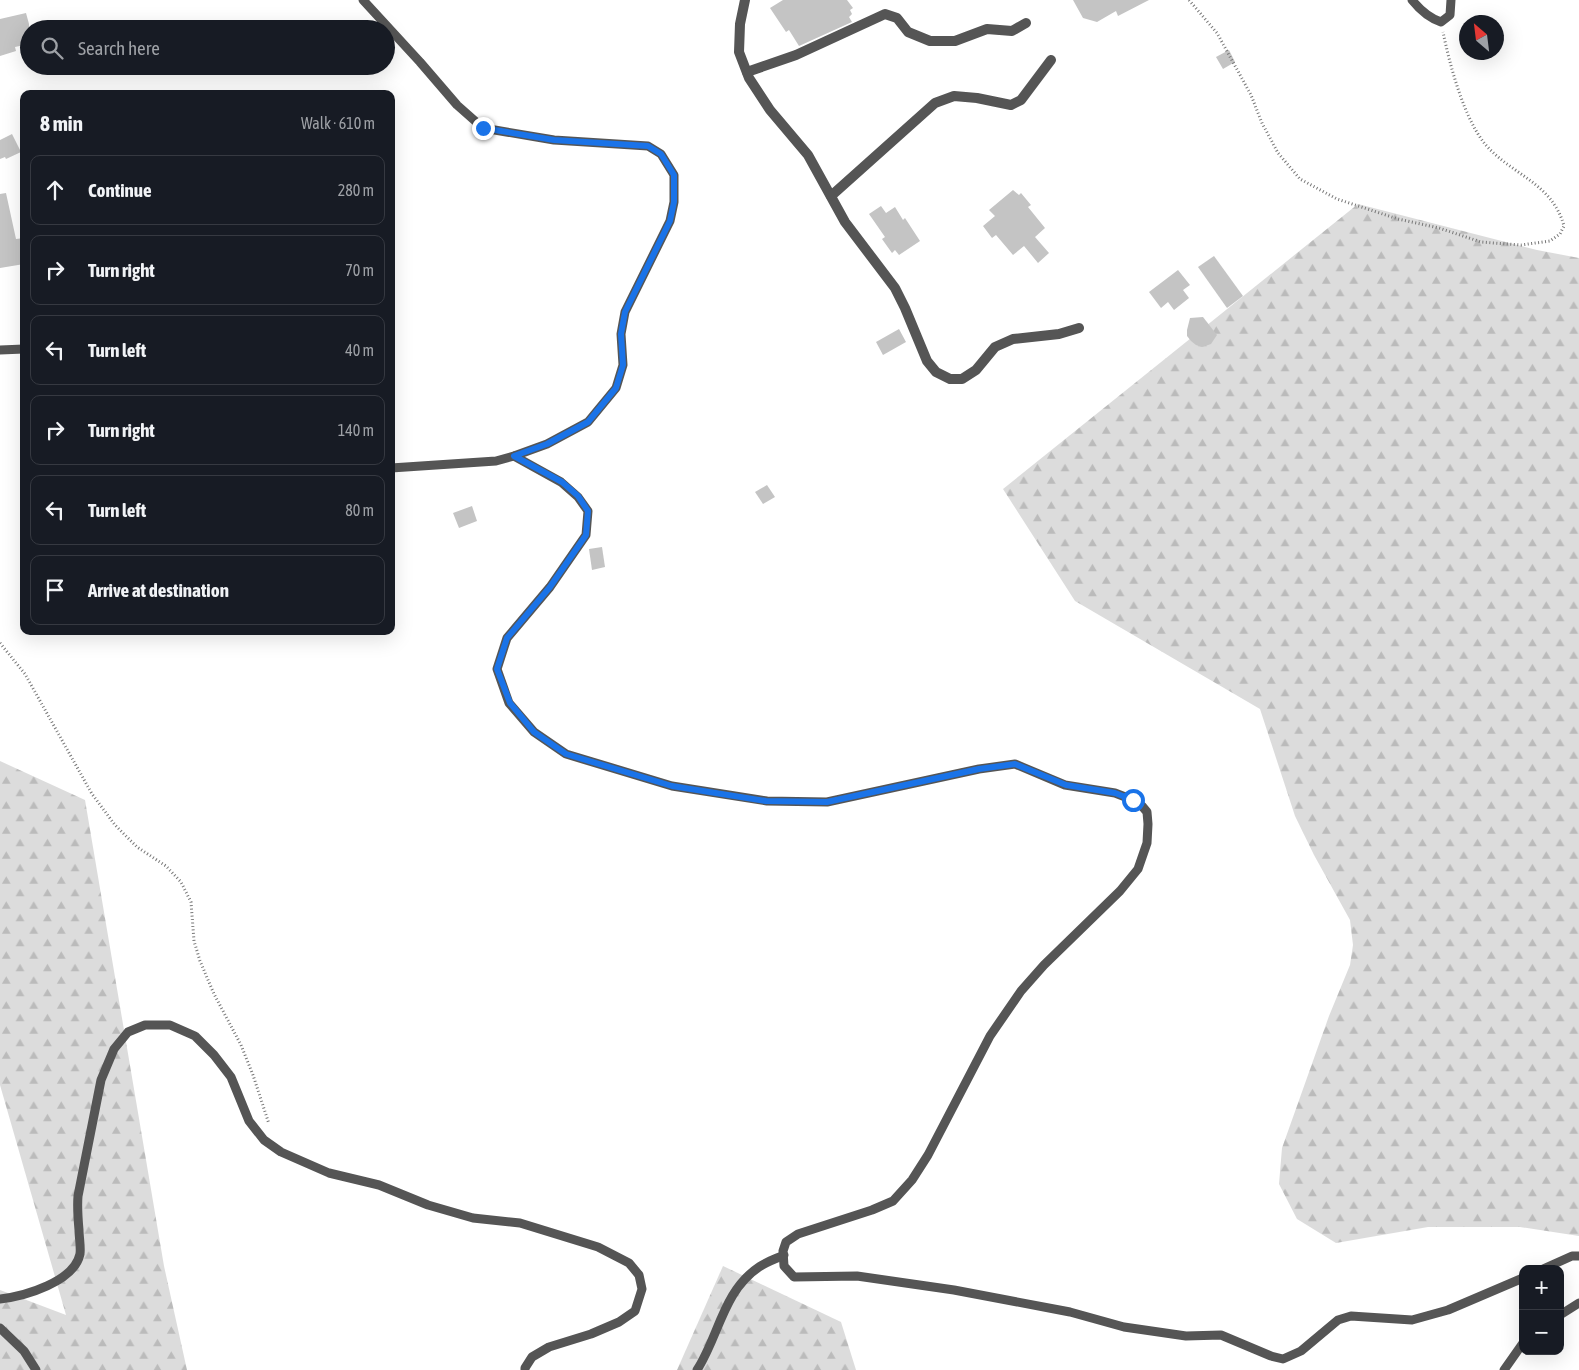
<!DOCTYPE html>
<meta charset="utf-8">
<style>
body{margin:0;font-family:"Asap Condensed",sans-serif;background:#20242c;color:#f1f3f6}
.controls{position:absolute;right:15px;bottom:15px;display:grid;overflow:hidden;border-radius:10px;box-shadow:0 5px 20px #0002}
.controls button{width:45px;height:45px;display:grid;place-items:center;padding:0;border:0;border-bottom:1px solid #363941;background:#171b24;color:#f1f3f6;font:25px sans-serif}
.compass{position:absolute;left:1459px;top:15px;width:45px;height:45px;border-radius:50%;background:#171b24;box-shadow:0 5px 20px #0002;rotate:332deg}
.stop{position:absolute;width:15px;height:15px;margin:-11px;border:4px solid #1a73e8;border-radius:50%;background:#fff}
.stop.end{background:#1a73e8;border-color:#fff;box-shadow:0 1px 5px #0008}
.list{margin:0;padding:0;list-style:none}
h2{display:flex;justify-content:space-between;align-items:center;height:65px;margin:0;padding:0 20px;font-size:21px}
h2 small{font-size:16px;font-weight:400;color:#9ea1a6}
.list li{display:grid;grid-template-columns:32px 1fr auto;gap:15px;align-items:center;box-sizing:border-box;height:70px;margin:0 10px 10px;padding:0 10px;border:1px solid #363941;border-radius:10px}
.list b{display:block;font-size:19px;white-space:nowrap}
.list em{font-size:16px;font-style:normal;color:#9ea1a6}
.icon{flex:none;width:28px;height:28px;fill:none;stroke:currentColor;stroke-width:2;stroke-linecap:round;stroke-linejoin:round}
.map{position:relative;flex:none;width:1579px;height:1370px;overflow:hidden}
.search{position:absolute;background:#171b24;box-shadow:0 5px 20px #0002;left:20px;top:20px;width:375px;height:55px;display:flex;align-items:center;gap:12px;box-sizing:border-box;padding:0 18px;border-radius:28px;color:#9ea1a6;font-size:19px}
.panel{position:absolute;background:#171b24;box-shadow:0 5px 20px #0002;left:20px;top:90px;width:375px;height:545px;border-radius:10px}
.map>svg:first-child{display:block}
.forest{fill:url(#forest-firs)}
.building{fill:#c4c4c4}
.lines{fill:none;stroke-linecap:round;stroke-linejoin:round}
.path{stroke:#777;stroke-width:3;stroke-dasharray:1 2.5;stroke-linecap:butt}
.service{stroke:#555;stroke-width:9}
.minor{stroke:#555;stroke-width:10}
.route{stroke:#1a73e8;stroke-width:6}
</style>
<div class="map">
<svg width="1579" height="1370" viewBox="0 0 1579 1370">
<defs>
<pattern id="forest-firs" width="22" height="20" patternUnits="userSpaceOnUse" patternTransform="scale(1.25)"><rect width="22" height="20" fill="#dcdcdc"/><path d="M5 1l3.5 6h-7zM16 11l3.5 6h-7z" fill="#bbb"/></pattern>
</defs>
<rect width="100%" height="100%" fill="#fff"/>
<g class="forest">
<path d="M 1358,204 L 1537,250 L 1579,258 L 1579,1236 L 1520,1227 L 1428,1227 L 1336,1243 L 1297,1219 L 1279,1184 L 1282,1148 L 1329,1016 L 1350,965 L 1353,945 L 1350,920 L 1314,855 L 1295,816 L 1260,709 L 1075,601 L 1003,489 Z"/>
<path d="M 0,761 L 85,800 L 164,1266 L 187,1370 L 0,1370 L 0,1290 L 66,1315 L 0,1085 Z"/>
<path d="M 723,1266 L 841,1322 L 856,1370 L 677,1370 Z"/>
</g>
<g class="building">
<path d="M 783,0 L 847,0 L 853,8 L 850,10 L 852,14 L 849,17 L 852,22 L 799,46 L 789,30 L 786,32 L 770,8 Z"/>
<path d="M 1073,0 L 1149,0 L 1118,16 L 1116,11 L 1097,22 L 1083,18 Z"/>
<path d="M 26,13 L 29,24 L 29,44 L 15,47 L 16,51 L 0,56 L 0,19 Z"/>
<path d="M 1229,50 L 1235,62 L 1223,69 L 1216,57 Z"/>
<path d="M 12,134 L 21,152 L 6,159 L 5,157 L 0,159 L 0,140 Z"/>
<path d="M 1013,190 L 1019,195 L 1021,193 L 1031,205 L 1028,207 L 1045,228 L 1035,237 L 1049,253 L 1038,263 L 1024,246 L 1013,255 L 996,235 L 992,238 L 983,226 L 995,216 L 989,210 Z"/>
<path d="M 6,193 L 16,239 L 24,238 L 24,264 L 0,268 L 0,194 Z"/>
<path d="M 881,206 L 886,213 L 895,207 L 903,220 L 905,218 L 920,241 L 899,255 L 895,250 L 892,253 L 882,239 L 885,237 L 869,214 Z"/>
<path d="M 1214,256 L 1243,296 L 1227,308 L 1198,267 Z"/>
<path d="M 1178,270 L 1190,285 L 1183,290 L 1189,298 L 1174,310 L 1168,302 L 1161,308 L 1149,292 Z"/>
<path d="M 1203,317 L 1217,335 L 1211,344 L 1202,347 L 1196,345 L 1191,341 L 1187,336 L 1187,330 L 1190,318 Z"/>
<path d="M 899,329 L 906,342 L 883,355 L 876,342 Z"/>
<path d="M 767,485 L 775,497 L 763,504 L 755,492 Z"/>
<path d="M 472,506 L 477,521 L 459,528 L 453,513 Z"/>
<path d="M 602,547 L 605,567 L 592,570 L 589,549 Z"/>
</g>
<g class="lines">
<g class="path">
<path d="M 1189,0 L 1217,33 L 1251,95 L 1262,123 L 1278,153 L 1300,179 L 1337,199 L 1398,219 L 1439,228 L 1481,242 L 1521,245 L 1550,241 L 1560,234 L 1564,226 C 1552,182 1511,175 1485,144 C 1464,118 1450,66 1443,32"/>
<path d="M 0,643 L 25,674 L 92,794 L 115,825 L 137,847 L 166,866 L 181,882 L 191,902 L 194,941 L 200,961 L 214,994 L 241,1045 L 253,1075 L 269,1124"/>
</g>
<g class="service">
<path d="M 363,0 L 420,62 L 457,105 L 483,128 L 554,140 L 648,146 L 661,154 L 674,175 L 674,202 L 670,221 L 625,312 L 621,334 L 623,365 L 616,388 L 588,422 L 547,444 L 514,456 L 496,461 L 391,468"/>
<path d="M 1412,0 C 1420,10 1429,18 1441,22 L 1450,15 L 1451,0"/>
<path d="M 0,350 L 24,349"/>
<path d="M 514,456 L 561,482 L 578,497 L 588,511 L 586,535 L 550,587 L 507,638 L 497,669 L 509,703 L 534,732 L 566,754 L 672,786 L 767,801 L 827,802 L 979,769 L 1015,764 L 1065,785 L 1115,793 L 1133,800 L 1142,806 L 1147,812 L 1148,824 L 1147,843 L 1138,869 L 1120,891 L 1044,965 L 1021,991 L 990,1036 L 928,1155 L 912,1180 L 893,1201 L 872,1210 L 798,1234 L 786,1242 L 783,1251 L 784,1266 L 794,1277 L 857,1276 L 954,1290 L 1070,1312 L 1124,1327 L 1186,1336 L 1221,1335 L 1271,1356 L 1283,1359 L 1301,1351 L 1338,1320 L 1351,1316 L 1412,1320 L 1448,1310 L 1523,1278"/>
<path d="M 1543,1269 L 1572,1256 L 1579,1256"/>
<path d="M 0,1299 C 25,1296 74,1282 80,1254 C 81,1247 79,1237 79,1230 C 78,1219 77,1208 78,1196 L 101,1080 L 114,1049 L 128,1032 L 145,1025 L 170,1025 L 195,1036 L 214,1055 L 231,1077 L 249,1121 L 264,1140 L 281,1152 L 329,1173 L 379,1185 L 428,1205 L 473,1218 L 520,1223 L 598,1247 L 629,1263 L 639,1275 L 642,1289 L 635,1311 L 619,1322 L 591,1334 L 549,1347 L 532,1357 L 525,1368 L 525,1370"/>
<path d="M 1560,1315 L 1579,1303"/>
<path d="M 0,1328 L 24,1351 L 36,1370"/>
<path d="M 697,1370 C 719,1336 723,1291 759,1267 C 766,1262 775,1259 784,1255"/>
<path d="M 1504,1370 L 1523,1343"/>
</g>
<g class="minor">
<path d="M 745,0 L 740,24 L 739,52 L 749,78 L 770,110 L 808,155 L 845,222 L 895,288 L 905,308 L 927,361 L 936,372 L 950,379 L 962,379 L 976,370 L 995,347 L 1013,339 L 1059,334 L 1079,328"/>
<path d="M 747,72 L 796,55 L 885,14 L 897,18 L 908,32 L 930,41 L 955,41 L 987,29 L 1012,31 L 1026,23"/>
<path d="M 831,196 L 935,103 L 954,96 L 977,98 L 1011,105 L 1021,100 L 1051,60"/>
</g>
</g>
<g class="lines">
<path class="route" d="M 483,128 L 554,140 L 648,146 L 661,154 L 674,175 L 674,202 L 670,221 L 625,312 L 621,334 L 623,365 L 616,388 L 588,422 L 547,444 L 514,456 L 562,482 L 578,496 L 588,511 L 586,535 L 550,587 L 507,638 L 497,669 L 510,703 L 534,732 L 566,754 L 672,786 L 766,801 L 827,802 L 979,769 L 1015,764 L 1066,785 L 1115,793 L 1133,800"/>
</g>
</svg>
<div class="controls">
<button>+</button>
<button>−</button>
</div>
<svg class="compass" viewBox="-18 -18 36 36"><path d="M0-13l5 13h-10z" fill="#e53935"/><path d="M0 13l5-13h-10z" fill="#9ea1a6"/></svg>
<div class="stop" style="left:1133px;top:800px"></div>
<div class="stop end" style="left:483px;top:128px"></div>
<div class="search"><svg class="icon" aria-label="search" viewBox="0 0 24 24"><circle cx="10" cy="10" r="6"/><path d="M15 15l6 6"/></svg>Search here</div>
<section class="panel">
<h2>8 min<small>Walk · 610 m</small></h2>
<ul class="list">
<li><svg class="icon" aria-label="ahead" viewBox="0 0 24 24"><path d="M12 20V5M6 11l6-6 6 6"/></svg><div><b>Continue</b></div><em>280 m</em></li>
<li><svg class="icon" aria-label="right" viewBox="0 0 24 24"><path d="M7 20v-9h11M14 6l5 5-5 5"/></svg><div><b>Turn right</b></div><em>70 m</em></li>
<li><svg class="icon" aria-label="left" viewBox="0 0 24 24"><path d="M17 20v-9H6M10 6l-5 5 5 5"/></svg><div><b>Turn left</b></div><em>40 m</em></li>
<li><svg class="icon" aria-label="right" viewBox="0 0 24 24"><path d="M7 20v-9h11M14 6l5 5-5 5"/></svg><div><b>Turn right</b></div><em>140 m</em></li>
<li><svg class="icon" aria-label="left" viewBox="0 0 24 24"><path d="M17 20v-9H6M10 6l-5 5 5 5"/></svg><div><b>Turn left</b></div><em>80 m</em></li>
<li><svg class="icon" aria-label="arrive" viewBox="0 0 24 24"><path d="M6 21V4h12l-3 4 3 4H6"/></svg><div><b>Arrive at destination</b></div></li>
</ul>
</section>
</div>
